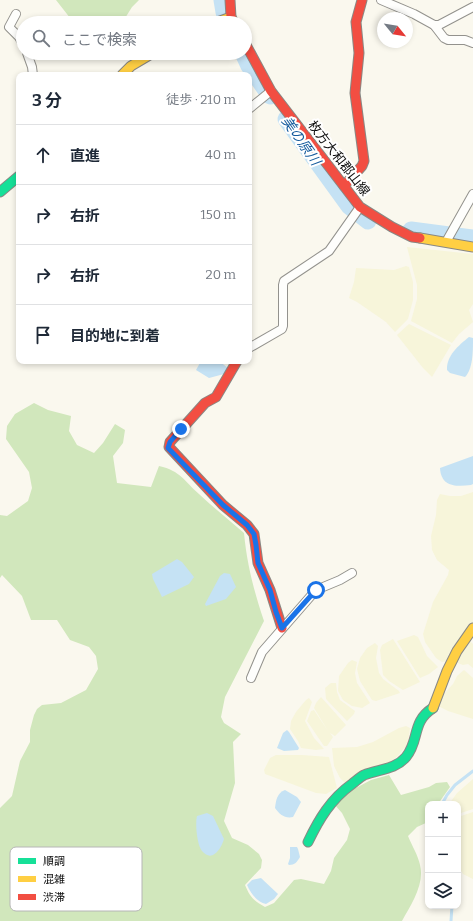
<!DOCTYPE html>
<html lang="ja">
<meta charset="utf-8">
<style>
body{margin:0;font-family:Bitter,"Noto Sans JP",serif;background:#f2f2f3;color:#1f2937}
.controls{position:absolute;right:12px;bottom:12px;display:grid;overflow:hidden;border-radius:8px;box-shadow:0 2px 6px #0003}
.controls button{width:36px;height:36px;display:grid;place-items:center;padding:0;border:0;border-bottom:1px solid #e0e1e3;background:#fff;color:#1f2937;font:20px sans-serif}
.compass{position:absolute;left:377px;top:12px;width:36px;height:36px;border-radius:50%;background:#fff;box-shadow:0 2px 6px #0003;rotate:120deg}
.stop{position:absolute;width:12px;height:12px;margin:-9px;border:3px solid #1a73e8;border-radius:50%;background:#fff}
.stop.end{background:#1a73e8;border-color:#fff;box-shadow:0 1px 4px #0008}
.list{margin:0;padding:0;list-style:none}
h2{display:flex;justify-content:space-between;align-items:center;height:52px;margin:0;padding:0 16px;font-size:17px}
h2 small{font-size:13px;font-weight:400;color:#747a83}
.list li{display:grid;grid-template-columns:26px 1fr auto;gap:12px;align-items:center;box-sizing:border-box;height:60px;padding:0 16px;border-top:1px solid #e0e1e3}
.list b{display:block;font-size:15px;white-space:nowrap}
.list em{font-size:13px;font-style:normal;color:#747a83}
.icon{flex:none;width:22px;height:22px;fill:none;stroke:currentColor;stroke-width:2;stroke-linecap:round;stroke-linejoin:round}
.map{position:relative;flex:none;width:473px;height:921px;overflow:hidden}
.search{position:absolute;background:#fff;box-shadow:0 2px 6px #0003;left:16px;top:16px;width:236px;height:44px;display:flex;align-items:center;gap:10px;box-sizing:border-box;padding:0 14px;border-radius:22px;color:#747a83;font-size:15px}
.panel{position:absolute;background:#fff;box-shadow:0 2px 6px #0003;left:16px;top:72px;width:236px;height:292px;border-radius:8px}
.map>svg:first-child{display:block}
.farmland{fill:#f7f5da}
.forest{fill:#d1e7bc}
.water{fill:#c5e2f4}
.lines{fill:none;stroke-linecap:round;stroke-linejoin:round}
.stream{stroke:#c5e2f4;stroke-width:3}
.river{stroke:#c5e2f4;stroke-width:17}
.street-casing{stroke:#93928d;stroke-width:10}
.fast-casing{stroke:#898884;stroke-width:11}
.slow-casing{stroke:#898884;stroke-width:11}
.jam-casing{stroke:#898884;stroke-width:11}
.street{stroke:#fefefc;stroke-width:8}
.fast{stroke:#16e098;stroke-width:9}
.slow{stroke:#ffcf43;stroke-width:9}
.jam{stroke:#f24e42;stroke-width:9}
.route{stroke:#1a73e8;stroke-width:5}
.labels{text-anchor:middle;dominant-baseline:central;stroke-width:4;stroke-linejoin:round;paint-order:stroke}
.street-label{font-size:13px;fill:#0b0b0b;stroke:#fff}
.water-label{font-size:14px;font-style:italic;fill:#155b9d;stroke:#fff}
.key{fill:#fff;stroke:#b6b6b6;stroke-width:1}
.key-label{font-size:11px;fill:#0b0b0b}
</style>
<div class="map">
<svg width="473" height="921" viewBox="0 0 473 921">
<rect width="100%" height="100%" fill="#faf8ee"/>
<g class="farmland">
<path d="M 407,247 L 473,254 L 473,304 L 469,310 L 473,322 L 459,334 L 452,343 L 411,321 L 417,299 L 417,285 Z"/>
<path d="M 406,266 L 409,267 L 413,282 L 413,300 L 408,319 L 395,332 L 386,322 L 373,313 L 357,302 L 349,298 L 354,282 L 356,268 L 394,270 Z"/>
<path d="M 409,324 L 451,345 L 432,377 L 423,368 L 397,335 Z"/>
<path d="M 473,492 L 473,622 L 448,661 L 442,662 L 436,658 L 425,642 L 423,634 L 433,602 L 448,575 L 449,570 L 437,560 L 432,550 L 431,536 L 436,515 L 437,500 L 440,494 L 450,496 L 461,496 Z"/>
<path d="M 414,635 L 418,637 L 427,656 L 438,667 L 429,674 L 420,678 L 397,641 Z"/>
<path d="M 393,639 L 420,682 L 403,690 L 389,681 L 383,675 L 380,650 L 382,645 Z"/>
<path d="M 470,641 L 473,644 L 473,668 L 468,664 L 463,665 L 455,662 Z"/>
<path d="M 375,643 L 378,646 L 376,658 L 379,673 L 383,679 L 399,691 L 400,693 L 376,701 L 372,700 L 360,681 L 357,669 L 360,658 L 367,648 Z"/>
<path d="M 352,660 L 357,662 L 355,673 L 357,683 L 370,703 L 362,708 L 352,706 L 343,700 L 338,691 L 339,676 L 348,663 Z"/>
<path d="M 464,670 L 473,678 L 473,719 L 448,711 L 438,706 L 443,695 L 453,684 L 457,676 Z"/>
<path d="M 331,683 L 336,683 L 337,692 L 340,700 L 355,711 L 354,714 L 347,721 L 326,699 L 325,688 Z"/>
<path d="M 321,697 L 346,725 L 335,736 L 330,733 L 333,737 L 327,746 L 324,746 L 307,721 L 311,711 L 314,710 L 328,731 L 314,708 L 316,703 Z"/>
<path d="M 309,698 L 312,702 L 305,721 L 314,738 L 324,749 L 316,750 L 301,748 L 298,741 L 290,729 L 291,721 L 296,712 L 306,700 Z"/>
<path d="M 406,726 L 410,728 L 409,736 L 406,746 L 397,757 L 384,765 L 345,783 L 340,778 L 334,766 L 332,748 L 357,747 L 373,742 L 399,728 Z"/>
<path d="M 276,755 L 302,755 L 329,757 L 337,788 L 326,794 L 316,793 L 265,774 L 264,770 L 270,758 Z"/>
<path d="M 473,779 L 473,809 L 458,814 L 458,804 L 449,804 L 457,793 Z"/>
<path d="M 473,812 L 473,879 L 463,874 L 458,866 L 458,817 Z"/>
</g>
<g class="forest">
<path d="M 56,0 L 139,0 L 132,7 L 122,23 L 117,23 L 113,17 L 74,23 Z"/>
<path d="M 34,403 L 48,410 L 71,416 L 69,431 L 77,445 L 94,453 L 103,443 L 115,424 L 125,430 L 123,443 L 113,456 L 117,483 L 151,487 L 159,466 C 181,471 184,481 199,494 C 214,508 229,520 244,533 C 247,565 254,591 264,621 L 225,697 L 221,717 L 224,723 L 241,734 L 233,742 L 235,783 L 224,821 L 232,838 L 248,845 L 259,854 L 262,860 L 261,868 L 245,885 C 250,897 254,901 265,907 L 274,903 L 294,880 L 301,879 L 324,884 L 331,871 L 334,858 L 347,840 L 350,829 L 342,813 L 334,804 L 352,790 L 371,780 L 389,775 L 401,795 L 429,787 L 436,783 L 447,782 L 450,787 L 438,804 L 428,804 L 428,822 L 417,827 L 408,836 C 412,846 418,855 420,865 C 425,884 411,905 402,921 L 0,921 L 0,808 L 12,796 L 20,761 L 30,742 L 30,730 L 34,715 L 37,709 L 42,705 L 61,703 L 86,690 L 98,669 L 96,656 L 89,647 L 70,640 L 57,620 L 31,620 L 22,596 L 2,575 L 0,578 L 0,515 L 7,516 L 28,501 L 32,488 L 29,472 L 6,439 L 7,426 L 15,414 Z"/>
</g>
<g class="water">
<path d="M 469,337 L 473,338 C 473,351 473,369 465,377 L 450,373 L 447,370 C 446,356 459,345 469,337 Z"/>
<path d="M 201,361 L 219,361 L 228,368 L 224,374 L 209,378 L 196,370 Z"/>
<path d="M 473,456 L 473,484 L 471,485 C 456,487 441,487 440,468 Z"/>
<path d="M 177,559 L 182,562 L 194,577 L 189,584 L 162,597 L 153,579 L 152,574 Z"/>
<path d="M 224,573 L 230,574 L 236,587 L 226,599 L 206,606 L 205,604 L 220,576 Z"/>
<path d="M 287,730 L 289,732 L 299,748 L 298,750 L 284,751 L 277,748 L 283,733 Z"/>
<path d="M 285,790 L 297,797 L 301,802 L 293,817 C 285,819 279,814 275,808 C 276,800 277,793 285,790 Z"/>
<path d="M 207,813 L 213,816 L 224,839 C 221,849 212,863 202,851 C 197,845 195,824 197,816 Z"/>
<path d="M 290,847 L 297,847 L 298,849 L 300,857 C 297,862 295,865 289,865 L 288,864 L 290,858 Z"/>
<path d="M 261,878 L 278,894 L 274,899 L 266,904 C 257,902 251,894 247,885 L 252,880 Z"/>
</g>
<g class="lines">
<g class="stream">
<path d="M 442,804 L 447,795 L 455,785 L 473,771"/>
<path d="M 451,921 L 452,906"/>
</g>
<g class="river">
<path d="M 222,0 L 224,12 L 228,23"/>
<path d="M 243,53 L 249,66 L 270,96"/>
<path d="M 286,119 L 349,206 L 368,221"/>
<path d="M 411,230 L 473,238"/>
</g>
<g class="street-casing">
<g id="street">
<path d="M 381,0 L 414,14 L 434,25 L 439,25 L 473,7"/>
<path d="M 16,14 L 9,27 L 19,37 L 23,44"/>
<path d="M 434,25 L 444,38 L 448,40 L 465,40 L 473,43"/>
<path d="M 27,53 L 32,67 L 33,75"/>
<path d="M 249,109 L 271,91"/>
<path d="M 446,242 L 473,194"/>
<path d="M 249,348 L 282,329 L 283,326 L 283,285 L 284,281 L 329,251 L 360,207"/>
<path d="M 251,678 L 262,652 L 316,590 L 340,580 L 352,573"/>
</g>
</g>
<g class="fast-casing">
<g id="fast">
<path d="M 0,192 L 19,176"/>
<path d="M 308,842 C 319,819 331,799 352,784 C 356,781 360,777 364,775 C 378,769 395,770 406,757 C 420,740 411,722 433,708"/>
</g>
</g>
<g class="slow-casing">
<g id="slow">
<path d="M 215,23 L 231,17"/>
<path d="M 122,75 L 131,66 L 153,53"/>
<path d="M 420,238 L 473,247"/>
<path d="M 433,708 L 447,671 L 457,651 L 473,628"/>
</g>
</g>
<g class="jam-casing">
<g id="jam">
<path d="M 230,0 L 231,17 L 234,23"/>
<path d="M 245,43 L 271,91 L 360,207 L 392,227 L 412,237 L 420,238"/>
<path d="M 344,186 L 362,166 L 364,161 L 355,93 L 359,53 L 356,22 L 362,0"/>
<path d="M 237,361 L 216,397 L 205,403 L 170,442 L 169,447 L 223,505 L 247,525 L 254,534 L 258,563 L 270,590 L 282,628"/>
</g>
</g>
<use href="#street" class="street"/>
<use href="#fast" class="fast"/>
<use href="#slow" class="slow"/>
<use href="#jam" class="jam"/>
</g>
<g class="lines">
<path class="route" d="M 181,429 L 170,442 L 168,448 L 223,505 L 247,525 L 254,534 L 256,545 L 258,563 L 270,590 L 276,612 L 282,628 L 316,590"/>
</g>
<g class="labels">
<g class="street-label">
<text transform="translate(339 158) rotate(52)">枚方大和郡山線</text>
</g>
<g class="water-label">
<text transform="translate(301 141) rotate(55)">美の原川</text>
</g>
</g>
<rect x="10" y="847" width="132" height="64" rx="6" class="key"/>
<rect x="18" y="858" width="18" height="6" fill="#16e098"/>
<rect x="18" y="876" width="18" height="6" fill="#ffcf43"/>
<rect x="18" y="894" width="18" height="6" fill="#f24e42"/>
<g class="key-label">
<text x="43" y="865">順調</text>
<text x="43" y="883">混雑</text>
<text x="43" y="901">渋滞</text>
</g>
</svg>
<div class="controls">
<button>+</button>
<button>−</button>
<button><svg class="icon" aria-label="layers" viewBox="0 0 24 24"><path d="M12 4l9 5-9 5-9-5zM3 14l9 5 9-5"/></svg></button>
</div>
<svg class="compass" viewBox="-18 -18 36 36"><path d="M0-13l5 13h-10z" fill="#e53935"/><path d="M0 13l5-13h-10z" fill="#747a83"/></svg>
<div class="stop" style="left:316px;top:590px"></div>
<div class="stop end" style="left:181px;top:429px"></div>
<div class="search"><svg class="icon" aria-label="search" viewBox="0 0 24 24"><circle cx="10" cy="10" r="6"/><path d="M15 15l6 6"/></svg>ここで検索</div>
<section class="panel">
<h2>3 分<small>徒歩 · 210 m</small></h2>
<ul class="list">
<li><svg class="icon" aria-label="ahead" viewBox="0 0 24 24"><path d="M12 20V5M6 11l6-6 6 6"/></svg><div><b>直進</b></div><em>40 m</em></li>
<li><svg class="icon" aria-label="right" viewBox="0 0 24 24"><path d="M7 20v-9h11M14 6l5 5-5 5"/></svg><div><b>右折</b></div><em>150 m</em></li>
<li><svg class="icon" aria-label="right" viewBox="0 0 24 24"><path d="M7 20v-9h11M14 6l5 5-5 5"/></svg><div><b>右折</b></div><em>20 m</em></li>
<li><svg class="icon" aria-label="arrive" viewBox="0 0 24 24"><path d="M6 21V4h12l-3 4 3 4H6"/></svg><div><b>目的地に到着</b></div></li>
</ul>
</section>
</div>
